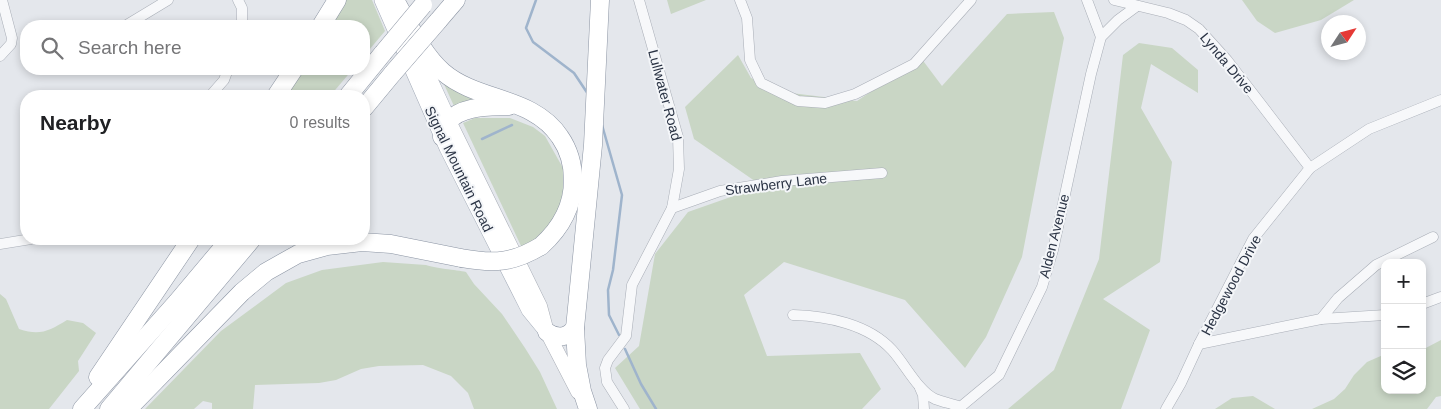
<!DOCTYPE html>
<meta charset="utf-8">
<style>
body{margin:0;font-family:Arial,sans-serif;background:#f6f6f6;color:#202124}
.controls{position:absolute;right:15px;bottom:15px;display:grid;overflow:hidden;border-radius:10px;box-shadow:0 2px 8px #0003}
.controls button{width:45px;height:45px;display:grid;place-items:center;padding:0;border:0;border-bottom:1px solid #e0e0e0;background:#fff;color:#202124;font:25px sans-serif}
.compass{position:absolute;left:1321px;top:15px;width:45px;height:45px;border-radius:50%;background:#fff;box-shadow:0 2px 8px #0003;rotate:54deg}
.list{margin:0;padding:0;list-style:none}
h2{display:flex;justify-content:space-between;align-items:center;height:65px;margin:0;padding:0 20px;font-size:21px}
h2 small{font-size:16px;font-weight:400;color:#757577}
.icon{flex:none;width:28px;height:28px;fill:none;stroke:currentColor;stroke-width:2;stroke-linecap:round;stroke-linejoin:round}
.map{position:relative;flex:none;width:1441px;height:409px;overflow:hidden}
.search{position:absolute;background:#fff;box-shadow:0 2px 8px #0003;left:20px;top:20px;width:350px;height:55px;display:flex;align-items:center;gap:12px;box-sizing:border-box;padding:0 18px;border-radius:20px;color:#757577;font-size:19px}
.panel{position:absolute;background:#fff;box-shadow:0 2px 8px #0003;left:20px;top:90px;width:350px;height:155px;border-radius:20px}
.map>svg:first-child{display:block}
.green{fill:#c9d6c5}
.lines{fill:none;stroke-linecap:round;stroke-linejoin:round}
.stream{stroke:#9fb4cc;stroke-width:2.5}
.street-casing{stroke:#a9aeb7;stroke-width:11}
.secondary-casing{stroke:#a9aeb7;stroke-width:15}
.primary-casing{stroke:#a3abb8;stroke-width:16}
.highway-casing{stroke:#8b94a3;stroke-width:19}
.street{stroke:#f7f8fa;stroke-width:10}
.secondary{stroke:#fff;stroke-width:14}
.primary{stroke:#fff;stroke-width:15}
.highway{stroke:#fff;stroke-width:18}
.highway-bridge-casing{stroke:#8b94a3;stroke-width:19;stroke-linecap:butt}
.highway-bridge{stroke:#fff;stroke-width:18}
.labels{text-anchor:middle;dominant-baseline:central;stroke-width:4;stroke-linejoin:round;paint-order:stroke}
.street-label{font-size:14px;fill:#2b3445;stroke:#f4f6f9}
</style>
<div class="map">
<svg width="1441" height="409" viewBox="0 0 1441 409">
<rect width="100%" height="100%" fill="#e4e7ec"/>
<g class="green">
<path d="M 344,0 L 372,0 L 385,31 L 364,56 L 364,26 L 328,26 Z"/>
<path d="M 667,0 L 706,0 L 671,14 Z"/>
<path d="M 1242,0 L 1354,0 L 1321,20 L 1275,33 L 1257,21 Z"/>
<path d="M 1054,12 L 1064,38 L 1022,257 L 986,337 L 965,368 L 905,300 L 784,262 L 744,295 L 767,356 L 860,353 L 881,389 L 862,409 L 640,409 L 615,368 L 639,346 L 655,254 L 688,212 L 762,186 L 694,139 L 685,107 L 738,55 L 751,78 L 791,93 L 857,101 L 921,58 L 942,86 L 1007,14 Z"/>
<path d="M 1139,43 L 1172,48 L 1198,70 L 1198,93 L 1151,64 L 1141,108 L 1172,162 L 1160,262 L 1103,299 L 1150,330 L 1121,409 L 1008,409 L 1054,370 L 1099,259 L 1123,55 Z"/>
<path d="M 303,69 L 353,69 L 330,96 L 286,96 Z"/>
<path d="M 443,82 L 476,99 L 454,106 Z"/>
<path d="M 475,118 L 510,118 L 533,127 L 545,136 L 563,168 L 563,195 L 557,213 L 547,230 L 535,240 L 522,248 L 463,123 Z"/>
<path d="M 383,262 L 426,265 C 433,268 457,270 466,272 L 474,284 L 502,314 L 525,348 L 540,372 L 557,409 L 474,409 L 468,393 L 451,376 L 423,365 L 379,366 L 361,369 L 336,380 L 319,383 L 255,385 L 253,409 L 212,409 L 212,403 L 203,401 L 194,409 L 145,409 L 221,331 L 286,283 L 322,270 Z"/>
<path d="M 0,294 L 6,299 L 19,329 C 40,336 49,331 67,320 L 83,323 L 96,333 L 78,361 L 79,371 L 49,409 L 0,409 Z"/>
<path d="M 1441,340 L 1441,396 L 1436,397 L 1427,409 L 1312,409 L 1334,399 L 1345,389 L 1354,375 L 1367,362 L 1383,355 L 1385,356 L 1385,390 L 1422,390 L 1422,350 Z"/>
<path d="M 1253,396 L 1275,409 L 1215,409 L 1232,398 Z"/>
</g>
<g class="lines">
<g class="stream">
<path d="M 536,0 L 526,28 L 533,42 L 574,73 L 588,94"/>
<path d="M 602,125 L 622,195 L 613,270 L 608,290 L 609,315 L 619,335"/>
<path d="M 482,139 L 512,125"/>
<path d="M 625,349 L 641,384 L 656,409"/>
</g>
<g class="street-casing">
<g id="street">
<path d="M 238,0 L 242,8 L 242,26"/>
<path d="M 740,0 L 747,18 L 750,60 L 761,83 L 798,101 L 825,103 L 855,94 L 914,64 L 971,0"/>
<path d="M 1087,0 L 1101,37"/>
<path d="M 1114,0 L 1168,13 L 1186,20 L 1199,29 L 1227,60 L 1310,168"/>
<path d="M 125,26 L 168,0"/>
<path d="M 0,56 L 11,44 L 12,38 L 2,0"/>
<path d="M 210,96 L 224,80 L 228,69"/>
<path d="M 672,208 L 720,191 L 782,181 L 882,173"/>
<path d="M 0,244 L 31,239"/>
<path d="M 1422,304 L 1441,297"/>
<path d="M 793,315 C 827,316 868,324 892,350 C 905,364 918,391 935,399 C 943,402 953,404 961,407"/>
<path d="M 1321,319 L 1338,298 L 1376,265 L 1433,237"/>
<path d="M 1199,344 L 1321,319 L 1385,315"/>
<path d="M 920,388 L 923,395 L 924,409"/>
<path d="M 624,409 L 607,382 L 605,368 L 608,360 L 626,336 L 632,285 L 672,208 L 679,169 L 678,137 L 639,0"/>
<path d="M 958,409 L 999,375 L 1042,287 L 1053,250 L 1091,74 L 1101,37 L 1118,20 L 1137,6"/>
<path d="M 1166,409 L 1181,383 L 1199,344 L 1253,239 L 1310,168 L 1369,129 L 1441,100"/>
</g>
</g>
<g class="secondary-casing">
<path id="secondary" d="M 449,121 L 540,306 L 547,332 L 578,392"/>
</g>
<g class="primary-casing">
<g id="primary">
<path d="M 382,0 L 447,148 L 529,310 L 547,332"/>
<path d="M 414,45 L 449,121"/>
</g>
</g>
<g class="highway-casing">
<g id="highway">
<path d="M 395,0 C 408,23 423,55 443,72 C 478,102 533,96 560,137 C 569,150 573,164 573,180 C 573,207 561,228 541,246"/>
<path d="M 438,21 L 456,0"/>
<path d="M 321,26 L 337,0"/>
<path d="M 276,96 L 294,69"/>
<path d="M 348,96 L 383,53"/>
<path d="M 364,108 L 393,73"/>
<path d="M 442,137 C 444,132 445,126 448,122 C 461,105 491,107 509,106"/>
<path d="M 547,332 C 557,339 568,338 575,328"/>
<path d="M 98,377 L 191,239"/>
<path d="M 82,409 L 177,302 L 230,239"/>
<path d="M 109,409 L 252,239"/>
<path d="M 128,409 L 242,292 L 266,272 L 298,254 L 327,246 L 362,242 L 391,244 L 461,258"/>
<path d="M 588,409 L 582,391 L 577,365 L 575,328 L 593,145 L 600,0"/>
</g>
</g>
<use href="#street" class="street"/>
<use href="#secondary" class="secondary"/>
<use href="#primary" class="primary"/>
<use href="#highway" class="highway"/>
<g class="highway-bridge-casing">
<g id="highway-bridge">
<path d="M 383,53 L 423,5"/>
<path d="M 393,73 L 438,21"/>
<path d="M 461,258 C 494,264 513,263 541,246"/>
</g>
</g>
<use href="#highway-bridge" class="highway-bridge"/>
</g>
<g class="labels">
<g class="street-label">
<text transform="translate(1227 63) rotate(50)">Lynda Drive</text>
<text transform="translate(665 95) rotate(75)">Lullwater Road</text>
<text transform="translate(459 169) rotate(64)">Signal Mountain Road</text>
<text transform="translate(776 184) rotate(-7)">Strawberry Lane</text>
<text transform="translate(1054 236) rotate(-76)">Alden Avenue</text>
<text transform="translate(1231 285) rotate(-62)">Hedgewood Drive</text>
</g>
</g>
</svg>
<div class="controls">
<button>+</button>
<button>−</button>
<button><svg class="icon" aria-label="layers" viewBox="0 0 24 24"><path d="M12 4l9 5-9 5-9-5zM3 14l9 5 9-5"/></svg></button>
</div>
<svg class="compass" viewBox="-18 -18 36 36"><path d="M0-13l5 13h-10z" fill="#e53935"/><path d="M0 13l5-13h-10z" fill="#757577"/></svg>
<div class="search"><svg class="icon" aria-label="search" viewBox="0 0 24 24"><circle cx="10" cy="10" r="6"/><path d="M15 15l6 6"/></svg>Search here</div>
<section class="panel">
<h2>Nearby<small>0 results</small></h2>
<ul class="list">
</ul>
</section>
</div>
